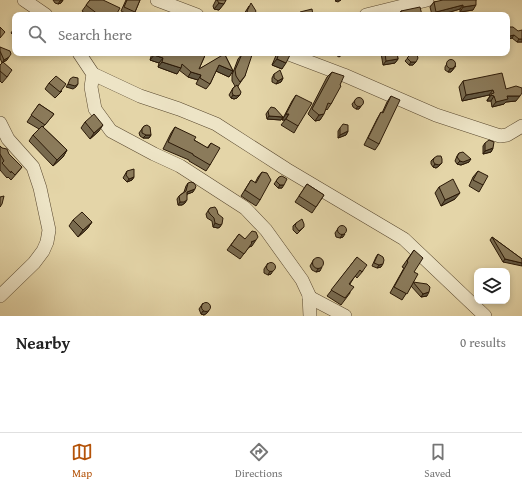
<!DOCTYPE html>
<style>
body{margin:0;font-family:"Gentium Book Plus",serif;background:#f6f6f6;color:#222}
.controls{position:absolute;right:12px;bottom:12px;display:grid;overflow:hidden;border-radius:8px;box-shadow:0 2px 6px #0003}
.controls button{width:36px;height:36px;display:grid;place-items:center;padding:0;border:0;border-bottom:1px solid #e0e0e0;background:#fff;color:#222;font:20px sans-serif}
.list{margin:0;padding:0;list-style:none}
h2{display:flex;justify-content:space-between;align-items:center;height:52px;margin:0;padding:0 16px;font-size:17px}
h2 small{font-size:13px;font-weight:400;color:#767676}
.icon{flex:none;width:22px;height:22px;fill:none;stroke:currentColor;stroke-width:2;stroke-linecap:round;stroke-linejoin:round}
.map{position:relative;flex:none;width:522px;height:316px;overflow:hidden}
.search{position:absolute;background:#fff;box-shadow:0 2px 6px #0003;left:12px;right:12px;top:12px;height:44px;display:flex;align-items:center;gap:10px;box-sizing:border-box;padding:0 14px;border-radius:8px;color:#767676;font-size:15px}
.sheet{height:116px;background:#fff}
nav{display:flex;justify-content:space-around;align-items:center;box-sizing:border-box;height:56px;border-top:1px solid #e0e0e0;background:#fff;font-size:11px;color:#767676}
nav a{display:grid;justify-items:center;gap:2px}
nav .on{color:#b45309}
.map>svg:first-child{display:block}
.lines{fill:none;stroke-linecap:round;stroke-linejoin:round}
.minor-casing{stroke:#59482f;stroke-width:14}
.minor{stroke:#ede4c6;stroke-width:13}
.wall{fill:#786a4e;stroke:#2b1907}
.shaded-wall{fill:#615640;stroke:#2b1907}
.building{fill:#8b7b5b;stroke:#2b1907}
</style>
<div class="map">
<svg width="522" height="316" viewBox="0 0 522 316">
<rect width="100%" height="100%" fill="#e4d5a8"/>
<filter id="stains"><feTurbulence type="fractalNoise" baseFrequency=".005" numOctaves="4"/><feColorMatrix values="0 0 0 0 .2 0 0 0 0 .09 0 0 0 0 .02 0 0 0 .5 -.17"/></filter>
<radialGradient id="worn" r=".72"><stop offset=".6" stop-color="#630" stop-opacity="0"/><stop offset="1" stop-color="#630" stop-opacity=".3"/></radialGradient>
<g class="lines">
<g class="minor-casing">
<g id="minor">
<path d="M 24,0 L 46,15"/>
<path d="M 157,0 L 197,15"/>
<path d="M 366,15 L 427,0"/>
<path d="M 79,53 L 93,74 L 91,87 L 95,109 L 111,131 L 154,154 L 180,166 L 245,208 L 266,230 L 302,280 L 309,295 L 310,316"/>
<path d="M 286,53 L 344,75 L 436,115 L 500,136 L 507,135 L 522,126"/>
<path d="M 93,74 L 140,96 L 179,109 L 216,124 L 286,169 L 404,239 L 485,316"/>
<path d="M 0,123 L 8,139 L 33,167 L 40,188 L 49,230 L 47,242 L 43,251 L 34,263 L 0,296"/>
<path d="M 309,297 L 345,316"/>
</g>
</g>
<use href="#minor" class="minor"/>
</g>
<g class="wall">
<path d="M 53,0 L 63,0 L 61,3 L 58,4 L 55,3 Z"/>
<path d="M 90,0 L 116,15 L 87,15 L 82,11 Z"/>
<path d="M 126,0 L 140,0 L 135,12 L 133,15 L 129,15 L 121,11 Z"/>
<path d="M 216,0 L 226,0 L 219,10 L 214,9 L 213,6 Z"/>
<path d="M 476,0 L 473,10 L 460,12 L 460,9 L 440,15 L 432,15 L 430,7 L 434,2 Z"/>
<path d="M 249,6 L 254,15 L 245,15 L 244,14 Z"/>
<path d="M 401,11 L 422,15 L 398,15 Z"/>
<path d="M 15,27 L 15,37 L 11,33 Z"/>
<path d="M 509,27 L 522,42 L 517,42 L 512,38 L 508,39 L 507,39 L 507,29 Z"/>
<path d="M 0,47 L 7,60 L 3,62 L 8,76 L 2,83 L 0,81 L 0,65 L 2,63 L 0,58 Z"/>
<path d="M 152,53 L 206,53 L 199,69 L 225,55 L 233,71 L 229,77 L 216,71 L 210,84 L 206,89 L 196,84 L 198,80 L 188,77 L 179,70 L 177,74 L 158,67 L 159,63 L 150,60 Z"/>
<path d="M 244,53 L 251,53 L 249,55 L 245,76 L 238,86 L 237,98 L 234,99 L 231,98 L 229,95 L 233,88 L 235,86 L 232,81 L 232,75 L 238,59 L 242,54 Z"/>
<path d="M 277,53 L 286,53 L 282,69 L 272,65 Z"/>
<path d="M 334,53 L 344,53 L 339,57 L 334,54 Z"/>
<path d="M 381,53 L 397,53 L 398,59 L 395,63 L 383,65 Z"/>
<path d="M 412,53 L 413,65 L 409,65 L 405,61 Z"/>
<path d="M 449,60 L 456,66 L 451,72 L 448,72 L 445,70 L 445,67 Z"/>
<path d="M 332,72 L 340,85 L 331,104 L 327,110 L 326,109 L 320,120 L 315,121 L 308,114 L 327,77 Z"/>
<path d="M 274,74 L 283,78 L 281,82 L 276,84 L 272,82 L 272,78 Z"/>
<path d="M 463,81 L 506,89 L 516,101 L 506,102 L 504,104 L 492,107 L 491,101 L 487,101 L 487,100 L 490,96 L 489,95 L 462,101 L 459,87 Z"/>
<path d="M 49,83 L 62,91 L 55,98 L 45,89 Z"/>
<path d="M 296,95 L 298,126 L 294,133 L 281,125 L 285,120 L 282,120 L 292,101 Z"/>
<path d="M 391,96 L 379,144 L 375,150 L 364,145 L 377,119 L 381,112 L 382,113 L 387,102 Z"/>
<path d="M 357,98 L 363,103 L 359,109 L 356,109 L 353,107 L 352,104 Z"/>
<path d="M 39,104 L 54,114 L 43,127 L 67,150 L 63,157 L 53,166 L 29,141 L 33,135 L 39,129 L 27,122 Z"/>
<path d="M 268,111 L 283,117 L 281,120 L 267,119 L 266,114 Z"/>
<path d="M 85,122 L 99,131 L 90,139 L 81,128 Z"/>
<path d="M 144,126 L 151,135 L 149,138 L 143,138 L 140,136 L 139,133 Z"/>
<path d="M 175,127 L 194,140 L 207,148 L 211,143 L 210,165 L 206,171 L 189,161 L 189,160 L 163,149 L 171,133 Z"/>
<path d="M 340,128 L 348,131 L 346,135 L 338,138 L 338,131 Z"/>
<path d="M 485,143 L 493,148 L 491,152 L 483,154 L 483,146 Z"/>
<path d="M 0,146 L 22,167 L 18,172 L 11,180 L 8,177 L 7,178 L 0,170 Z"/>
<path d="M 459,153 L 469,162 L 461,165 L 457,164 L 455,161 L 457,156 Z"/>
<path d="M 434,158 L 439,166 L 436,168 L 433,167 L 431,164 L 431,161 Z"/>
<path d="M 127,171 L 134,177 L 132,180 L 127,182 L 123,178 Z"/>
<path d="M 478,171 L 483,185 L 479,192 L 469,186 L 473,177 Z"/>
<path d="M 262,172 L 260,200 L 256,206 L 241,196 L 251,180 L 255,183 L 258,177 Z"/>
<path d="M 279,177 L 282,188 L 278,188 L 274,184 Z"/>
<path d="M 188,183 L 193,192 L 187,194 L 185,203 L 182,205 L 178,205 L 177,199 L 179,196 L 184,192 L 186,186 Z"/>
<path d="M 307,184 L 324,195 L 312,213 L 295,202 Z"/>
<path d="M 439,187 L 455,199 L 441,206 L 435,193 Z"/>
<path d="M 210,208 L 218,214 L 220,227 L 218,228 L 213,227 L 212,221 L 207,218 L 206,214 Z"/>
<path d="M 73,220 L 92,222 L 87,229 L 78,237 L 69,226 Z"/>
<path d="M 296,223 L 304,227 L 297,234 L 293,230 L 293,226 Z"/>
<path d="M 339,227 L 343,237 L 340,238 L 336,237 L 335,233 Z"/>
<path d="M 239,234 L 252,246 L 249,247 L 240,259 L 227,250 Z"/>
<path d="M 492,237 L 522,259 L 503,262 L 490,240 Z"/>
<path d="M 414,250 L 413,282 L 427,296 L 421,297 L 411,286 L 402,300 L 390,293 L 404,268 L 402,267 Z"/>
<path d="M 378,254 L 381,267 L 377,268 L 372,266 L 376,257 Z"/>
<path d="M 357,257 L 363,271 L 357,278 L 355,276 L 350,284 L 350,293 L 341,305 L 327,296 Z"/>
<path d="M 314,259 L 320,271 L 316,272 L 312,270 L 310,266 Z"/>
<path d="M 268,263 L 271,274 L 268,275 L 264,273 L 264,269 Z"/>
<path d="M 203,303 L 209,310 L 207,313 L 204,315 L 201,314 L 199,309 Z"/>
</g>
<g class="shaded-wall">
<path d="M 62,0 L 63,0 L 61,3 L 58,4 L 60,1 Z"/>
<path d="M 336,0 L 341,0 L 338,2 L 335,1 Z"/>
<path d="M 219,3 L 224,4 L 219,10 L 214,9 Z"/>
<path d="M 463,5 L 460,9 L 440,15 L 434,15 L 436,12 Z"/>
<path d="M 476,5 L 473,10 L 460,12 L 463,7 Z"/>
<path d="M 514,35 L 512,38 L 508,39 L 510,36 Z"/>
<path d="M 519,39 L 522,39 L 522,42 L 517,42 Z"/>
<path d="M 342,53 L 344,53 L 339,57 Z"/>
<path d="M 154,55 L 163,58 L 159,63 L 150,60 Z"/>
<path d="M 9,57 L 7,60 L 2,63 L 4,60 Z"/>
<path d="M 277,59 L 286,63 L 282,69 L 272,65 Z"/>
<path d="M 398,59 L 395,63 L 383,65 L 386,61 Z"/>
<path d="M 162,62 L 181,68 L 177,74 L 158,67 Z"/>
<path d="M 411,62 L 416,62 L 413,65 L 409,65 Z"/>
<path d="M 219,65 L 233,71 L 229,77 L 216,71 Z"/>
<path d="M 454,68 L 451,72 L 448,72 L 450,69 Z"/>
<path d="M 191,72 L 201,75 L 198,80 L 188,77 Z"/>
<path d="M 283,78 L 281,82 L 276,84 L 278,81 Z"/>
<path d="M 68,84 L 78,84 L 76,87 L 73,89 L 66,87 Z"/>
<path d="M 493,90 L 489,95 L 462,101 L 466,95 Z"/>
<path d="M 233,95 L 240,95 L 237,98 L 234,99 L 231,98 Z"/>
<path d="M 491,95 L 494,96 L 491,101 L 487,101 Z"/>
<path d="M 507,96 L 520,96 L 516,101 L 506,102 L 504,104 L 492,107 L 496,102 Z"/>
<path d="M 358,106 L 361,106 L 359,109 L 356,109 Z"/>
<path d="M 286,114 L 289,114 L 285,120 L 282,120 Z"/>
<path d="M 324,114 L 320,120 L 315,121 L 319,115 Z"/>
<path d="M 269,116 L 283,117 L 281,120 L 267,119 Z"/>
<path d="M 103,125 L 99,131 L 90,139 L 94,133 Z"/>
<path d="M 348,131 L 346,135 L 338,138 L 340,135 Z"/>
<path d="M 146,135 L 151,135 L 149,138 L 143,138 Z"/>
<path d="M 493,148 L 491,152 L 483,154 L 485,151 Z"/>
<path d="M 67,150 L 63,157 L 53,166 L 57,160 Z"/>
<path d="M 471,159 L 469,162 L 461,165 L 457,164 L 460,161 Z"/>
<path d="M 442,163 L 439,166 L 436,168 L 433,167 L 435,164 Z"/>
<path d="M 134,177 L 132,180 L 127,182 L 129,179 Z"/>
<path d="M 280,185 L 284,185 L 282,188 L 278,188 Z"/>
<path d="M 195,189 L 193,192 L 185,195 L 187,192 Z"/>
<path d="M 460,193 L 455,199 L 441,206 L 445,200 Z"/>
<path d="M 187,200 L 185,203 L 182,205 L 178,205 L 180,202 Z"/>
<path d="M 92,222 L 87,229 L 78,237 L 83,230 Z"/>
<path d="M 215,223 L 222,224 L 220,227 L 218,228 L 213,227 Z"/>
<path d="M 345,234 L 343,237 L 340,238 L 342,235 Z"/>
<path d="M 256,240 L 252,246 L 247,248 L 251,242 Z"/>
<path d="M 505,259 L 522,263 L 522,266 L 503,262 Z"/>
<path d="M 383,264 L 381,267 L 377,268 L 379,265 Z"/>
<path d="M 322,267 L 320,271 L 316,272 L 318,269 Z"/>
<path d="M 270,271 L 273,271 L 271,274 L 268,275 Z"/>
<path d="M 429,292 L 427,296 L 421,297 L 423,294 Z"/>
<path d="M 209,310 L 207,313 L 204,315 L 201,314 L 203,311 Z"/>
</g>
<g class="building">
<path d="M 90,0 L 103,0 L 120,8 L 116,15 L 99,15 L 86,5 Z"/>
<path d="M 127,0 L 140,0 L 135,12 L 124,7 Z"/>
<path d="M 217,0 L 226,0 L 224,4 L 219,3 Z"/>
<path d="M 443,0 L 476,0 L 476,5 L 463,7 L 463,5 L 436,12 L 434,2 Z"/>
<path d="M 251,3 L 256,11 L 254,15 L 248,14 L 247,11 Z"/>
<path d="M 420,7 L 422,15 L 402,15 L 401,11 Z"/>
<path d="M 312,9 L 313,15 L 300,15 L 300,12 Z"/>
<path d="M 0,27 L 5,32 L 0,38 Z"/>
<path d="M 509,27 L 513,27 L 518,31 L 522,30 L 522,39 L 519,39 L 514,35 L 510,36 L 507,34 L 507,29 Z"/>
<path d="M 0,47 L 10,51 L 11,54 L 9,57 L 4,60 L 0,51 Z"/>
<path d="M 155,53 L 206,53 L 199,69 L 226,53 L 225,55 L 233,71 L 219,65 L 210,84 L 200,78 L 201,75 L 191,72 L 182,64 L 181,68 L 162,62 L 163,58 L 154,55 Z"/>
<path d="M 246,53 L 252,55 L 245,76 L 240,82 L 236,76 L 235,70 L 242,54 Z"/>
<path d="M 279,53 L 286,53 L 290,55 L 286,63 L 277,59 Z"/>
<path d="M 385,53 L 397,53 L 398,59 L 386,61 Z"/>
<path d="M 412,53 L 417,55 L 418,58 L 416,62 L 411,62 L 407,58 Z"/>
<circle cx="451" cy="64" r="4.5"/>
<path d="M 3,62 L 12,70 L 7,77 L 0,71 L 0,65 Z"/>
<path d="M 280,70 L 283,78 L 278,81 L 274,78 L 274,74 Z"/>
<path d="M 332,72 L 344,76 L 340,85 L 341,86 L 331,104 L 328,103 L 324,114 L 319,115 L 312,109 Z"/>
<path d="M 502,73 L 506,89 L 516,86 L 522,88 L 522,93 L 520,96 L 507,96 L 508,99 L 496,102 L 494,96 L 491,95 L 491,94 L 494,93 L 493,90 L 466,95 L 463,81 Z"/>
<path d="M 56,76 L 66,84 L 60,92 L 49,83 Z"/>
<path d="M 73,77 L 78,78 L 78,84 L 75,86 L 68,84 L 70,79 Z"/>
<path d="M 237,85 L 241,92 L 240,95 L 236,96 L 233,95 L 232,92 L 233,88 Z"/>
<path d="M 296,95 L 312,103 L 298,126 L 286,119 L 289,114 L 286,114 Z"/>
<path d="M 391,96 L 400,100 L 379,144 L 368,138 L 381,112 L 383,113 Z"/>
<circle cx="359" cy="102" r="4.5"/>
<path d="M 39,104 L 54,114 L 45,125 L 31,115 Z"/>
<path d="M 271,107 L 275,108 L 283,117 L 269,116 L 268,111 Z"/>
<path d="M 94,114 L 103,125 L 94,133 L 85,122 Z"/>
<path d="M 343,124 L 348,125 L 348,131 L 340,135 L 340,128 Z"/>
<path d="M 147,125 L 150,127 L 151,135 L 146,135 L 142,133 L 142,129 L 144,126 Z"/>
<path d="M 42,126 L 67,150 L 57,160 L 33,135 Z"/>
<path d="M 175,127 L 196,137 L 194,140 L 208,148 L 211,143 L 220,148 L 210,165 L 193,155 L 193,154 L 168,142 Z"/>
<path d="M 489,140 L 494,142 L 493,148 L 485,151 L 485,143 Z"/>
<path d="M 0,146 L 2,148 L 7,149 L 9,154 L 22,167 L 15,175 L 11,171 L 11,173 L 2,163 L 4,161 L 0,154 Z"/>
<path d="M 463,152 L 471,159 L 463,162 L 460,161 L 457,157 L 459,153 Z"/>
<path d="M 437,156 L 441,156 L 442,159 L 442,163 L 439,165 L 435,164 L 433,161 L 434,158 Z"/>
<path d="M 134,169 L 134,177 L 129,179 L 126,175 L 127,171 Z"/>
<path d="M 478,171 L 488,176 L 483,185 L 473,180 Z"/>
<path d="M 262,172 L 267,173 L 271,180 L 260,200 L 245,190 L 251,180 L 256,183 Z"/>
<path d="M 282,176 L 287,179 L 284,185 L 280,185 L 276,181 L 279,177 Z"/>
<path d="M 453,179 L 460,193 L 445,200 L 439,187 Z"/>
<path d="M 191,182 L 194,183 L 196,186 L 195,189 L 187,192 L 187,200 L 184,202 L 180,202 L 179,196 L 186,191 L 188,183 Z"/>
<path d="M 307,184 L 324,195 L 316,207 L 299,196 Z"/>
<path d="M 4,196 L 2,204 L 0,207 L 0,197 Z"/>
<path d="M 215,207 L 217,210 L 218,214 L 223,218 L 222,224 L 220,225 L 215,223 L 214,218 L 210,214 L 208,211 L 210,208 Z"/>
<path d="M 82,212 L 92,222 L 83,230 L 73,220 Z"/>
<path d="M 302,219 L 304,224 L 304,227 L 299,231 L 295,226 L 296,223 Z"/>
<circle cx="342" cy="230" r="4.5"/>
<path d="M 252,231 L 256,232 L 258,237 L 256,240 L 251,242 L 252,243 L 244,254 L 231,245 L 239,234 L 245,239 Z"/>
<path d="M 492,237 L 522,259 L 522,263 L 505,259 Z"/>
<path d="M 414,250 L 423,258 L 414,272 L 418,274 L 407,294 L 394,287 L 408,262 L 407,261 Z"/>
<path d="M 378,254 L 383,257 L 384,260 L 383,264 L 379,265 L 374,263 Z"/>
<path d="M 357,257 L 367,265 L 362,272 L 360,270 L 349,284 L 354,287 L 345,298 L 331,290 Z"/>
<circle cx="318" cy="263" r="5.5"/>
<circle cx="271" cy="267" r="4.5"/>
<path d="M 413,282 L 427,284 L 430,287 L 429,292 L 423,294 Z"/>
<circle cx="206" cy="307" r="4.5"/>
</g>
<rect width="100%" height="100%" filter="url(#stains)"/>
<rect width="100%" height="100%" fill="url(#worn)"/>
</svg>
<div class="controls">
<button><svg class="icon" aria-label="layers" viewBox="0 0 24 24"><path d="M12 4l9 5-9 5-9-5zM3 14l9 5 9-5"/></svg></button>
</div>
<div class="search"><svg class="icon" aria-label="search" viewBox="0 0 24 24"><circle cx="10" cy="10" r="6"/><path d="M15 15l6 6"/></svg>Search here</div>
</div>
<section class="sheet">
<h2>Nearby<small>0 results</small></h2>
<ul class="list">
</ul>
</section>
<nav>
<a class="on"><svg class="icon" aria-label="map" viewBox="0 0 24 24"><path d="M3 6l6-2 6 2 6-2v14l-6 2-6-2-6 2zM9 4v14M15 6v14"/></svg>Map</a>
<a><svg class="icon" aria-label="directions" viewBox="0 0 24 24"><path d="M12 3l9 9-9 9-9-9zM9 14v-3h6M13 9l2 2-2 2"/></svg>Directions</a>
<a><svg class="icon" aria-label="saved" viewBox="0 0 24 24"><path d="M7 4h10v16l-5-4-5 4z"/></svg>Saved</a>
</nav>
